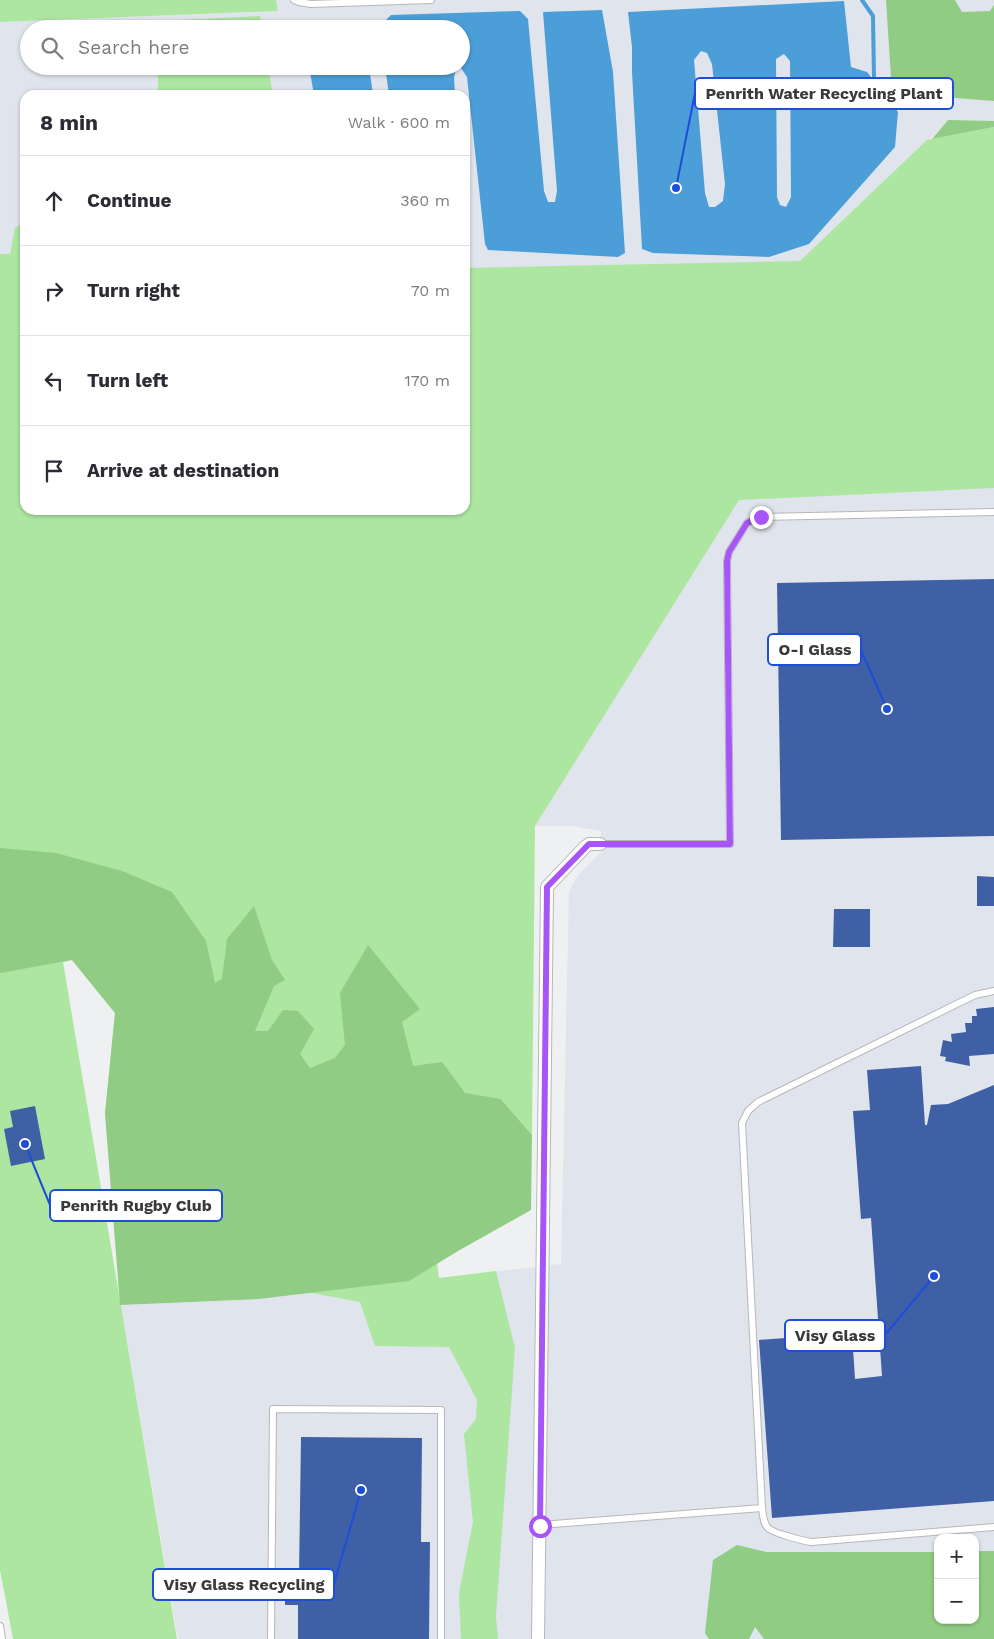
<!DOCTYPE html>
<meta charset="utf-8">
<style>
body{margin:0;font-family:"Work Sans",sans-serif;background:#f2f2f3;color:#2b2b33}
.controls{position:absolute;right:15px;bottom:15px;display:grid;overflow:hidden;border-radius:10px;box-shadow:0 1px 4px #0004}
.controls button{width:45px;height:45px;display:grid;place-items:center;padding:0;border:0;border-bottom:1px solid #e1e1e2;background:#fff;color:#2b2b33;font:25px sans-serif}
.stop{position:absolute;width:15px;height:15px;margin:-11px;border:4px solid #a855f7;border-radius:50%;background:#fff}
.stop.end{background:#a855f7;border-color:#fff;box-shadow:0 1px 5px #0008}
.list{margin:0;padding:0;list-style:none}
h2{display:flex;justify-content:space-between;align-items:center;height:65px;margin:0;padding:0 20px;font-size:21px}
h2 small{font-size:16px;font-weight:400;color:#7c7c81}
.list li{display:grid;grid-template-columns:32px 1fr auto;gap:15px;align-items:center;box-sizing:border-box;height:90px;padding:0 20px;border-top:1px solid #e1e1e2}
.list b{display:block;font-size:19px;white-space:nowrap}
.list em{font-size:16px;font-style:normal;color:#7c7c81}
.icon{flex:none;width:28px;height:28px;fill:none;stroke:currentColor;stroke-width:2;stroke-linecap:round;stroke-linejoin:round}
.map{position:relative;flex:none;width:994px;height:1639px;overflow:hidden}
.search{position:absolute;background:#fff;box-shadow:0 1px 4px #0004;left:20px;top:20px;width:450px;height:55px;display:flex;align-items:center;gap:12px;box-sizing:border-box;padding:0 18px;border-radius:28px;color:#7c7c81;font-size:19px}
.panel{position:absolute;background:#fff;box-shadow:0 1px 4px #0004;left:20px;top:90px;width:450px;height:425px;border-radius:15px}
.map>svg:first-child{display:block}
.built{fill:#e0e4ec;fill-rule:evenodd}
.green{fill:#ace6a0}
.forest{fill:#90cc83}
.water{fill:#4c9ed8;fill-rule:evenodd}
.lines{fill:none;stroke-linecap:round;stroke-linejoin:round}
.stream{stroke:#4c9ed8;stroke-width:4}
.building{fill:#4060a5}
.lane-casing{stroke:#b6b7b9;stroke-width:8}
.street-casing{stroke:#b6b7b9;stroke-width:14}
.lane{stroke:#fff;stroke-width:6}
.street{stroke:#fff;stroke-width:12}
.route{stroke:#a855f7;stroke-width:6}
.leader{fill:none;stroke:#1d4ed8;stroke-width:2}
.callout-dot{fill:#1d4ed8;stroke:#fff;stroke-width:2}
.callout{fill:#fff;stroke:#1d4ed8;stroke-width:2}
.callout-label{font-size:16px;text-anchor:middle;font-weight:bold;fill:#39393a}
</style>
<div class="map">
<svg width="994" height="1639" viewBox="0 0 994 1639">
<rect width="100%" height="100%" fill="#eff0f1"/>
<g class="built">
<path d="M 276,0 L 994,0 L 994,121 L 948,120 L 804,278 L 465,268 L 465,95 L 25,95 L 25,255 L 0,254 L 0,22 L 278,11 ZM 29,29 L 461,29 L 461,66 L 29,66 Z"/>
<path d="M 994,488 L 994,1639 L 178,1639 L 128,1346 L 120,1305 L 259,1299 L 561,1264 L 569,891 L 579,874 L 601,852 L 601,831 L 571,826 L 535,826 L 739,499 ZM 938,1538 L 975,1538 L 975,1620 L 938,1620 Z"/>
</g>
<g class="green">
<path d="M 0,0 L 276,0 L 278,11 L 0,22 Z"/>
<path d="M 260,16 L 262,29 L 158,29 L 158,21 Z"/>
<path d="M 158,66 L 268,66 L 273,95 L 158,95 Z"/>
<path d="M 994,127 L 994,488 L 739,500 L 535,826 L 532,1135 L 501,1099 L 435,1246 L 439,1278 L 496,1271 L 515,1348 L 496,1616 L 498,1639 L 461,1639 L 459,1593 L 473,1522 L 464,1434 L 476,1419 L 477,1400 L 449,1347 L 375,1346 L 360,1302 L 280,1287 L 105,1114 L 115,1013 L 72,960 L 63,962 L 177,1639 L 13,1639 L 0,1570 L 0,254 L 10,254 L 15,228 L 25,221 L 25,510 L 465,510 L 465,268 L 800,261 L 927,140 Z"/>
</g>
<g class="forest">
<path d="M 886,0 L 955,0 L 962,12 L 990,11 L 994,5 L 994,101 L 892,93 Z"/>
<path d="M 948,120 L 994,121 L 994,127 L 932,139 Z"/>
<path d="M 0,848 L 56,853 L 122,871 L 172,892 L 206,941 L 215,983 L 222,979 L 227,939 L 254,906 L 272,960 L 285,980 L 274,986 L 255,1031 L 268,1031 L 283,1010 L 298,1011 L 314,1029 L 300,1054 L 310,1068 L 335,1058 L 345,1045 L 340,993 L 368,945 L 420,1009 L 402,1022 L 413,1066 L 442,1062 L 465,1093 L 501,1099 L 532,1135 L 531,1210 L 458,1251 L 409,1281 L 259,1299 L 120,1305 L 105,1114 L 115,1013 L 72,960 L 0,973 Z"/>
<path d="M 737,1545 L 766,1552 L 938,1552 L 938,1620 L 975,1620 L 975,1551 L 994,1551 L 994,1639 L 764,1639 L 755,1627 L 749,1639 L 709,1639 L 705,1633 L 713,1560 Z"/>
</g>
<g class="water">
<path d="M 844,1 L 851,67 L 867,72 L 898,112 L 895,147 L 809,244 L 769,257 L 653,253 L 642,249 L 632,72 L 632,47 L 628,12 ZM 701,51 L 707,53 L 712,64 L 725,184 L 723,201 L 715,207 L 709,207 L 705,193 L 694,60 ZM 784,54 L 790,61 L 791,197 L 786,207 L 780,205 L 777,197 L 776,59 Z"/>
<path d="M 602,10 L 613,72 L 625,253 L 618,257 L 488,250 L 485,244 L 467,77 L 461,68 L 456,69 L 454,77 L 455,95 L 389,95 L 385,66 L 461,66 L 461,29 L 381,29 L 380,26 L 391,15 L 520,11 L 528,19 L 544,191 L 548,202 L 555,202 L 557,191 L 543,12 Z"/>
<path d="M 309,66 L 369,66 L 373,95 L 314,95 Z"/>
<path d="M 465,199 L 470,250 L 465,251 Z"/>
</g>
<g class="lines">
<path class="stream" d="M 862,0 L 873,16 L 874,80"/>
</g>
<g class="building">
<path d="M 994,579 L 994,836 L 781,840 L 777,583 Z"/>
<path d="M 977,876 L 994,877 L 994,906 L 977,906 Z"/>
<path d="M 834,909 L 870,909 L 870,947 L 833,947 Z"/>
<path d="M 994,1007 L 994,1054 L 969,1056 L 970,1066 L 945,1061 L 946,1057 L 940,1056 L 943,1040 L 952,1042 L 951,1034 L 966,1032 L 965,1023 L 972,1023 L 972,1016 L 977,1016 L 976,1009 Z"/>
<path d="M 921,1066 L 925,1125 L 927,1125 L 931,1105 L 948,1104 L 994,1085 L 994,1501 L 772,1518 L 759,1340 L 852,1333 L 855,1379 L 882,1376 L 871,1218 L 861,1219 L 853,1111 L 870,1110 L 867,1070 Z"/>
<path d="M 35,1106 L 45,1159 L 11,1166 L 4,1129 L 13,1127 L 10,1111 Z"/>
<path d="M 301,1437 L 422,1438 L 421,1542 L 430,1542 L 429,1639 L 298,1639 L 298,1605 L 285,1605 L 285,1577 L 299,1577 Z"/>
</g>
<g class="lines">
<g class="lane-casing">
<g id="lane">
<path d="M 294,0 L 299,2 L 311,4 L 431,0"/>
<path d="M 600,844 L 730,844 L 727,561 L 729,552 L 747,523 L 761,517 L 994,512"/>
<path d="M 994,991 L 975,995 L 758,1102 L 748,1111 L 742,1123 L 762,1508 C 763,1515 763,1523 768,1528 C 773,1533 803,1541 812,1542 L 994,1527"/>
<path d="M 540,1525 L 762,1508"/>
<path d="M 0,1626 L 2,1639"/>
<path d="M 271,1638 L 273,1409 L 441,1410 L 441,1639"/>
</g>
</g>
<g class="street-casing">
<path id="street" d="M 538,1639 L 547,891 L 547,887 L 585,847 L 589,844 L 600,844"/>
</g>
<use href="#lane" class="lane"/>
<use href="#street" class="street"/>
</g>
<g class="lines">
<path class="route" d="M 540,1526 L 547,887 L 589,844 L 730,844 L 727,561 L 729,552 L 747,523 L 761,517"/>
</g>
<path class="leader" d="M676 188L695 93M887 709L861 650M25 1144L50 1205M934 1276L885 1335M361 1490L334 1584"/>
<g class="callout-dot">
<circle cx="676" cy="188" r="5"/>
<circle cx="887" cy="709" r="5"/>
<circle cx="25" cy="1144" r="5"/>
<circle cx="934" cy="1276" r="5"/>
<circle cx="361" cy="1490" r="5"/>
</g>
<g class="callout">
<rect x="695" y="78" width="258" height="31" rx="5"/>
<rect x="768" y="634" width="93" height="31" rx="5"/>
<rect x="50" y="1190" width="172" height="31" rx="5"/>
<rect x="785" y="1320" width="100" height="31" rx="5"/>
<rect x="153" y="1569" width="181" height="31" rx="5"/>
</g>
<g class="callout-label">
<text x="824" y="99">Penrith Water Recycling Plant</text>
<text x="815" y="655">O-I Glass</text>
<text x="136" y="1211">Penrith Rugby Club</text>
<text x="835" y="1341">Visy Glass</text>
<text x="244" y="1590">Visy Glass Recycling</text>
</g>
</svg>
<div class="controls">
<button>+</button>
<button>−</button>
</div>
<div class="stop" style="left:540px;top:1526px"></div>
<div class="stop end" style="left:761px;top:517px"></div>
<div class="search"><svg class="icon" aria-label="search" viewBox="0 0 24 24"><circle cx="10" cy="10" r="6"/><path d="M15 15l6 6"/></svg>Search here</div>
<section class="panel">
<h2>8 min<small>Walk · 600 m</small></h2>
<ul class="list">
<li><svg class="icon" aria-label="ahead" viewBox="0 0 24 24"><path d="M12 20V5M6 11l6-6 6 6"/></svg><div><b>Continue</b></div><em>360 m</em></li>
<li><svg class="icon" aria-label="right" viewBox="0 0 24 24"><path d="M7 20v-9h11M14 6l5 5-5 5"/></svg><div><b>Turn right</b></div><em>70 m</em></li>
<li><svg class="icon" aria-label="left" viewBox="0 0 24 24"><path d="M17 20v-9H6M10 6l-5 5 5 5"/></svg><div><b>Turn left</b></div><em>170 m</em></li>
<li><svg class="icon" aria-label="arrive" viewBox="0 0 24 24"><path d="M6 21V4h12l-3 4 3 4H6"/></svg><div><b>Arrive at destination</b></div></li>
</ul>
</section>
</div>
